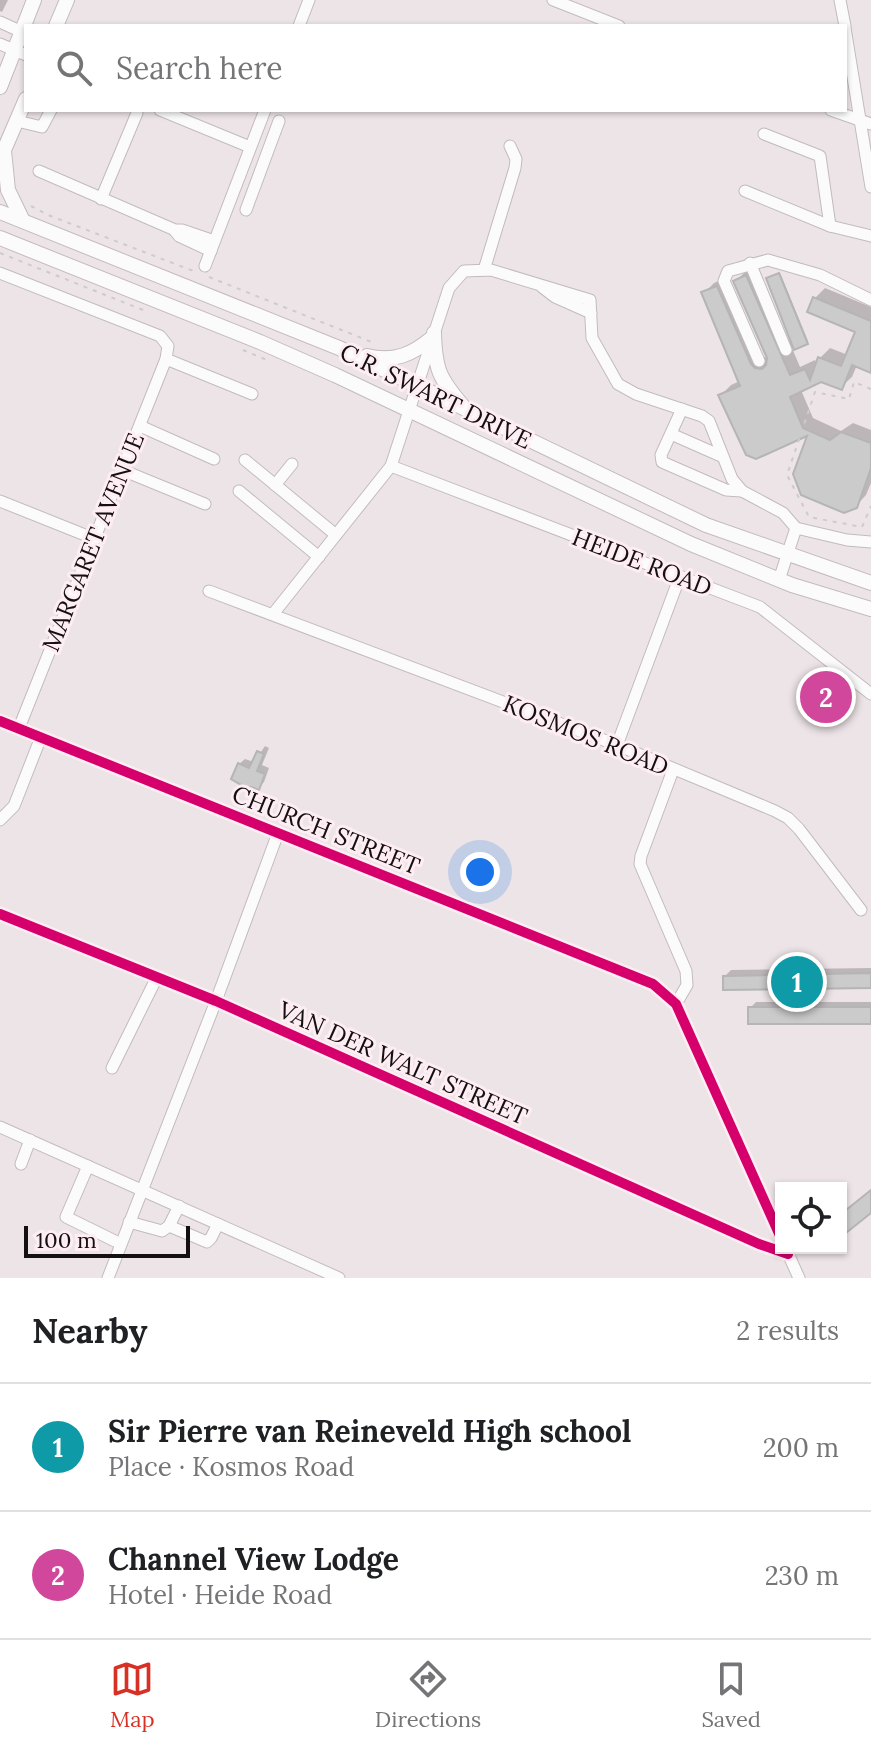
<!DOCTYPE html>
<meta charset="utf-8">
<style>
body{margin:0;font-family:Lora,serif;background:#f2f2f2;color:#202124}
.controls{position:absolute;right:24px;bottom:24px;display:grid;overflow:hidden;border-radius:0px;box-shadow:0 2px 6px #0004}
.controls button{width:72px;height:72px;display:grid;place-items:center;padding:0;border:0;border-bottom:2px solid #e0e0e0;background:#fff;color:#202124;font:40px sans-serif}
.scale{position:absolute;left:24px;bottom:20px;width:166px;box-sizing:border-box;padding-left:8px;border:4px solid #140f10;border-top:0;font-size:22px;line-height:28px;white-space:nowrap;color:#140f10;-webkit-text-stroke:6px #feedf3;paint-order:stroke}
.you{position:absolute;left:480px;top:872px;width:28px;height:28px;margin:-20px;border:6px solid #fff;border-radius:50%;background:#1a73e8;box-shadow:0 0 0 12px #1a73e833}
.badge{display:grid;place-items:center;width:52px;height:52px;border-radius:50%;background:#d93025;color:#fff;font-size:26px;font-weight:700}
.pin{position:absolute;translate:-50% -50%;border:4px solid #fff;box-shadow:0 2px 8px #0006}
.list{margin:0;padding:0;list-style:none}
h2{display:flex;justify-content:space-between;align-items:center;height:104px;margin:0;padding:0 32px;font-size:34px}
h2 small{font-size:26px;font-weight:400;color:#757577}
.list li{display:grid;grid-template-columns:52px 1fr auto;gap:24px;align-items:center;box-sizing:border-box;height:128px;padding:0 32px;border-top:2px solid #e0e0e0}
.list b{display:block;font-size:30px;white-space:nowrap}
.list p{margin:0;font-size:26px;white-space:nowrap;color:#757577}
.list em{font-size:26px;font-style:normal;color:#757577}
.icon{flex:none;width:44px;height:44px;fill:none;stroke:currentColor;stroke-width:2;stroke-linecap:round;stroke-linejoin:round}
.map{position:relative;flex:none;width:871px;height:1278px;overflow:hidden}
.search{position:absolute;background:#fff;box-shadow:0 2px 6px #0004;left:24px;right:24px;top:24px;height:88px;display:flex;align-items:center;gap:20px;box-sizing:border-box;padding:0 28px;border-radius:0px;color:#757577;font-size:30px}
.sheet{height:360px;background:#fff}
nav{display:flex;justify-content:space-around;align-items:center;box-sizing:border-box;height:112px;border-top:2px solid #e0e0e0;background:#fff;font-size:22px;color:#757577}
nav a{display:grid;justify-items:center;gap:4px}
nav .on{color:#d93025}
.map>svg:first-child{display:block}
.shadow{fill:#0003}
.building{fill:#cbcbcc;stroke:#b5b4b6;stroke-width:2}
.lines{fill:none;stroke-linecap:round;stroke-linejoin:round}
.minor-casing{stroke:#c2bbbd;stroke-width:13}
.major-casing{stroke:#c2bbbd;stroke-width:16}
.path{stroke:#cecbcd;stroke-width:2;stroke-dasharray:4 6;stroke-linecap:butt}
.minor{stroke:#fcfbfb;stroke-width:11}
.major{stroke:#fcfbfb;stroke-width:14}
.cycleway-casing{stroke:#feedf3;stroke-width:15}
.cycleway{stroke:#d6006c;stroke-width:10}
.labels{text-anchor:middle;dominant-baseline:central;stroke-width:6;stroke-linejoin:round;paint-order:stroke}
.street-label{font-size:24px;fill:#140f10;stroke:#feedf3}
</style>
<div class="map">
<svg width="871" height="1278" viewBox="0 0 871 1278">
<rect width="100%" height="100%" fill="#ede4e7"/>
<g class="shadow">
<path d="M 0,0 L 8,0 L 2,12 L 0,11 Z"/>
<path d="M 756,266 L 789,341 L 792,339 L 769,278 L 780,273 L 808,341 L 792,348 L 800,367 L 815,360 L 817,365 L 820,358 L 830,348 L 848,355 L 858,331 L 815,298 L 825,288 L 871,307 L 871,370 L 857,365 L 852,377 L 841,387 L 821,380 L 801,390 L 813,418 L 841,431 L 853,423 L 871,430 L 871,483 L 866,495 L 856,506 L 811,432 L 721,395 L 731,385 L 740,381 L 704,293 L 714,283 L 727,277 L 761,355 L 768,359 L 736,281 L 746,271 Z"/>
<path d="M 265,746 L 269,748 L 262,765 L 269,768 L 264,782 L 258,788 L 239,764 L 245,759 L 254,762 Z"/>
<path d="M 871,968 L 871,986 L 725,976 L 731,970 Z"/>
<path d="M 756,1002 L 871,1002 L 871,1022 L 750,1008 Z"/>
<path d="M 812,1248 L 824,1248 L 817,1254 Z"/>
</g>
<g class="building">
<path d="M 779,273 L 808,344 L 794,350 L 766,278 Z"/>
<path d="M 746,275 L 790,375 L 805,369 L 810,380 L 818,357 L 841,366 L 855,332 L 807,312 L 813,297 L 871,321 L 871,373 L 852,365 L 842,390 L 821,382 L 790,397 L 803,428 L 830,440 L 841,432 L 871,443 L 871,468 L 857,508 L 844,513 L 801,495 L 793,474 L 807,436 L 756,459 L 746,455 L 718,395 L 740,386 L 701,292 L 717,286 L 751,364 L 755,368 L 762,369 L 766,365 L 767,358 L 733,281 Z"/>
<path d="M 257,751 L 264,754 L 257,771 L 265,774 L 259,790 L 251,787 L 250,790 L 231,779 L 238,763 L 249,768 Z"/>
<path d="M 871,973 L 871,988 L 723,990 L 723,976 Z"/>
<rect x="748" y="1007" width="123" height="17"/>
<path d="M 871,1190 L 871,1213 L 841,1237 L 841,1214 Z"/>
</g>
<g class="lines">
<g class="minor-casing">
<g id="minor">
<path d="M 553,0 L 619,26"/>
<path d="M 840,0 L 845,26"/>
<path d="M 0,22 L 22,32"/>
<path d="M 299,26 L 309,0"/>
<path d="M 845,28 L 871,187"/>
<path d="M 0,44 L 26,55"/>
<path d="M 160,110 L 250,147"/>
<path d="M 831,110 L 871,124"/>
<path d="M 17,121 L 42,127 L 51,110"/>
<path d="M 764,134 L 820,156 L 830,226"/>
<path d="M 39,171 L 175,230 L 182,230 L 214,241"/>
<path d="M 745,191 L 830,226 L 871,236"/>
<path d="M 101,199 L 137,113"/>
<path d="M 246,210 L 279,121"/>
<path d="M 175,231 L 179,236 L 211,251"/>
<path d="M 750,263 L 786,350"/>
<path d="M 205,266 L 265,110"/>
<path d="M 484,270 L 515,168 L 516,159 L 510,146"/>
<path d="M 0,273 L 160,336 L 168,346 L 166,359 L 19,728"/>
<path d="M 542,287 L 555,297 L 591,313"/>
<path d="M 166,359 L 252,394"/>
<path d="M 759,361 L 724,281 L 728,271 L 768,260 L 820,275 L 871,300"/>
<path d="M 682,409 L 661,455 L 662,462 L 726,490 L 742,491"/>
<path d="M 140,426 L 214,459"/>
<path d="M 671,434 L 721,456"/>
<path d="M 245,460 L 336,535"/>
<path d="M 391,466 L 760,607 L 871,694"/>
<path d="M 122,470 L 205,504"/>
<path d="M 275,485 L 292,464"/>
<path d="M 239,491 L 319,557"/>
<path d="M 0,501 L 95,539"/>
<path d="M 779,580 L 796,528"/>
<path d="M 209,591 L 617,745 L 775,811 L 788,818 L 799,829 L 861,910"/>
<path d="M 273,614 L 391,466 L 449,288 L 464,271 L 491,270 L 590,300 L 592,338 L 618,384 L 636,394 L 702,416 L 709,421 L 732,479 L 742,491 L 783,513 L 796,528 L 847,540 L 871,542"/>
<path d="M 0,721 L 653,984 L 676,1004 L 781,1238"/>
<path d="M 617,745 L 680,576"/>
<path d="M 673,770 L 641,856 L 640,864 L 686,971 L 687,985 L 676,1004"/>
<path d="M 0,820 L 14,806 L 41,737"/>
<path d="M 0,914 L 216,1001 L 759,1244 L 788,1254"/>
<path d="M 112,1068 L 157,977"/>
<path d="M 0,1127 L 339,1278"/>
<path d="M 21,1164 L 30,1140"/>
<path d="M 88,1166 L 66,1217 L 121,1244"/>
<path d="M 129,1222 L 162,1231 L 169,1226 L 179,1206"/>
<path d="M 169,1226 L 207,1242 L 211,1238 L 218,1224"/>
<path d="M 786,1249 L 799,1278"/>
<path d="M 108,1278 L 216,1001 L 278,833"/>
</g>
</g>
<g class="major-casing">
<g id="major">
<path d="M 56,26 L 67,0"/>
<path d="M 0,87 L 34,0"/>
<path d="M 4,151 L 8,190 L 23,221"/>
<path d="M 1,157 L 26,99"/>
<path d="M 0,212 L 339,348 L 706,525 L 871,583"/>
<path d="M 0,238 L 260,342 L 335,375 L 691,544 L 792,585 L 871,609"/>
<path d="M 434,333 C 435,369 439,378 462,405"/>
<path d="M 367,356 C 394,363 413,354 433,337"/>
</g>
</g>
<g class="path">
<path d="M 31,206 L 48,215 L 196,272"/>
<path d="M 0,253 L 148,312"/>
<path d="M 209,277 L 374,343"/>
<path d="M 243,350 L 267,360"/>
<path d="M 871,389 L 854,382 L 849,399 L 815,392 L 787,475 L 809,517 L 862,527 L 871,506"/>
</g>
<use href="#minor" class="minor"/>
<use href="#major" class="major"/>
<g class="cycleway-casing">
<g id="cycleway">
<path d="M 0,721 L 653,984 L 676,1004 L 781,1238"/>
<path d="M 0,914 L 216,1001 L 759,1244 L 788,1254"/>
</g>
</g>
<use href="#cycleway" class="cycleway"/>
</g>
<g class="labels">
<g class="street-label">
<text transform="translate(436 396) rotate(26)">C.R. SWART DRIVE</text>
<text transform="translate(93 542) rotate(-68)">MARGARET AVENUE</text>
<text transform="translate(642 562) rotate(21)">HEIDE ROAD</text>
<text transform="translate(586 735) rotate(22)">KOSMOS ROAD</text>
<text transform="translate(326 830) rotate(22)">CHURCH STREET</text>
<text transform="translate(403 1063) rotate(24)">VAN DER WALT STREET</text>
</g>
</g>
</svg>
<div class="controls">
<button><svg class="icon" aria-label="locate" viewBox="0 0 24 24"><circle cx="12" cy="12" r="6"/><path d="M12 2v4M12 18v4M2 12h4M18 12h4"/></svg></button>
</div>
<div class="scale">100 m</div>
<div class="you"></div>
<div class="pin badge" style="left:797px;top:982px;background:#0f9aa8">1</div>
<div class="pin badge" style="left:826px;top:697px;background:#d1479c">2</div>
<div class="search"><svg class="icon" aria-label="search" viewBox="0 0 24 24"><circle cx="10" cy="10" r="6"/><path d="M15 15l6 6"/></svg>Search here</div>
</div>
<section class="sheet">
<h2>Nearby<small>2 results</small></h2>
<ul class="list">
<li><span class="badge" style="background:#0f9aa8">1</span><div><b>Sir Pierre van Reineveld High school</b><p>Place · Kosmos Road</p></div><em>200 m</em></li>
<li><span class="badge" style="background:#d1479c">2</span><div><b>Channel View Lodge</b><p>Hotel · Heide Road</p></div><em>230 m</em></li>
</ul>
</section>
<nav>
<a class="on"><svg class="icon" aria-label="map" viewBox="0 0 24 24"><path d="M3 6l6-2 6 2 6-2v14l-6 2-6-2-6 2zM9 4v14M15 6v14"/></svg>Map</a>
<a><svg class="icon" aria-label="directions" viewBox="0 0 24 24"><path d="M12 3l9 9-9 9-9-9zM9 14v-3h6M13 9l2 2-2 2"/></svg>Directions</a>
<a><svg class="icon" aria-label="saved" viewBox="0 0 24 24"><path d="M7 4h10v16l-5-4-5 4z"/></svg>Saved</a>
</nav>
